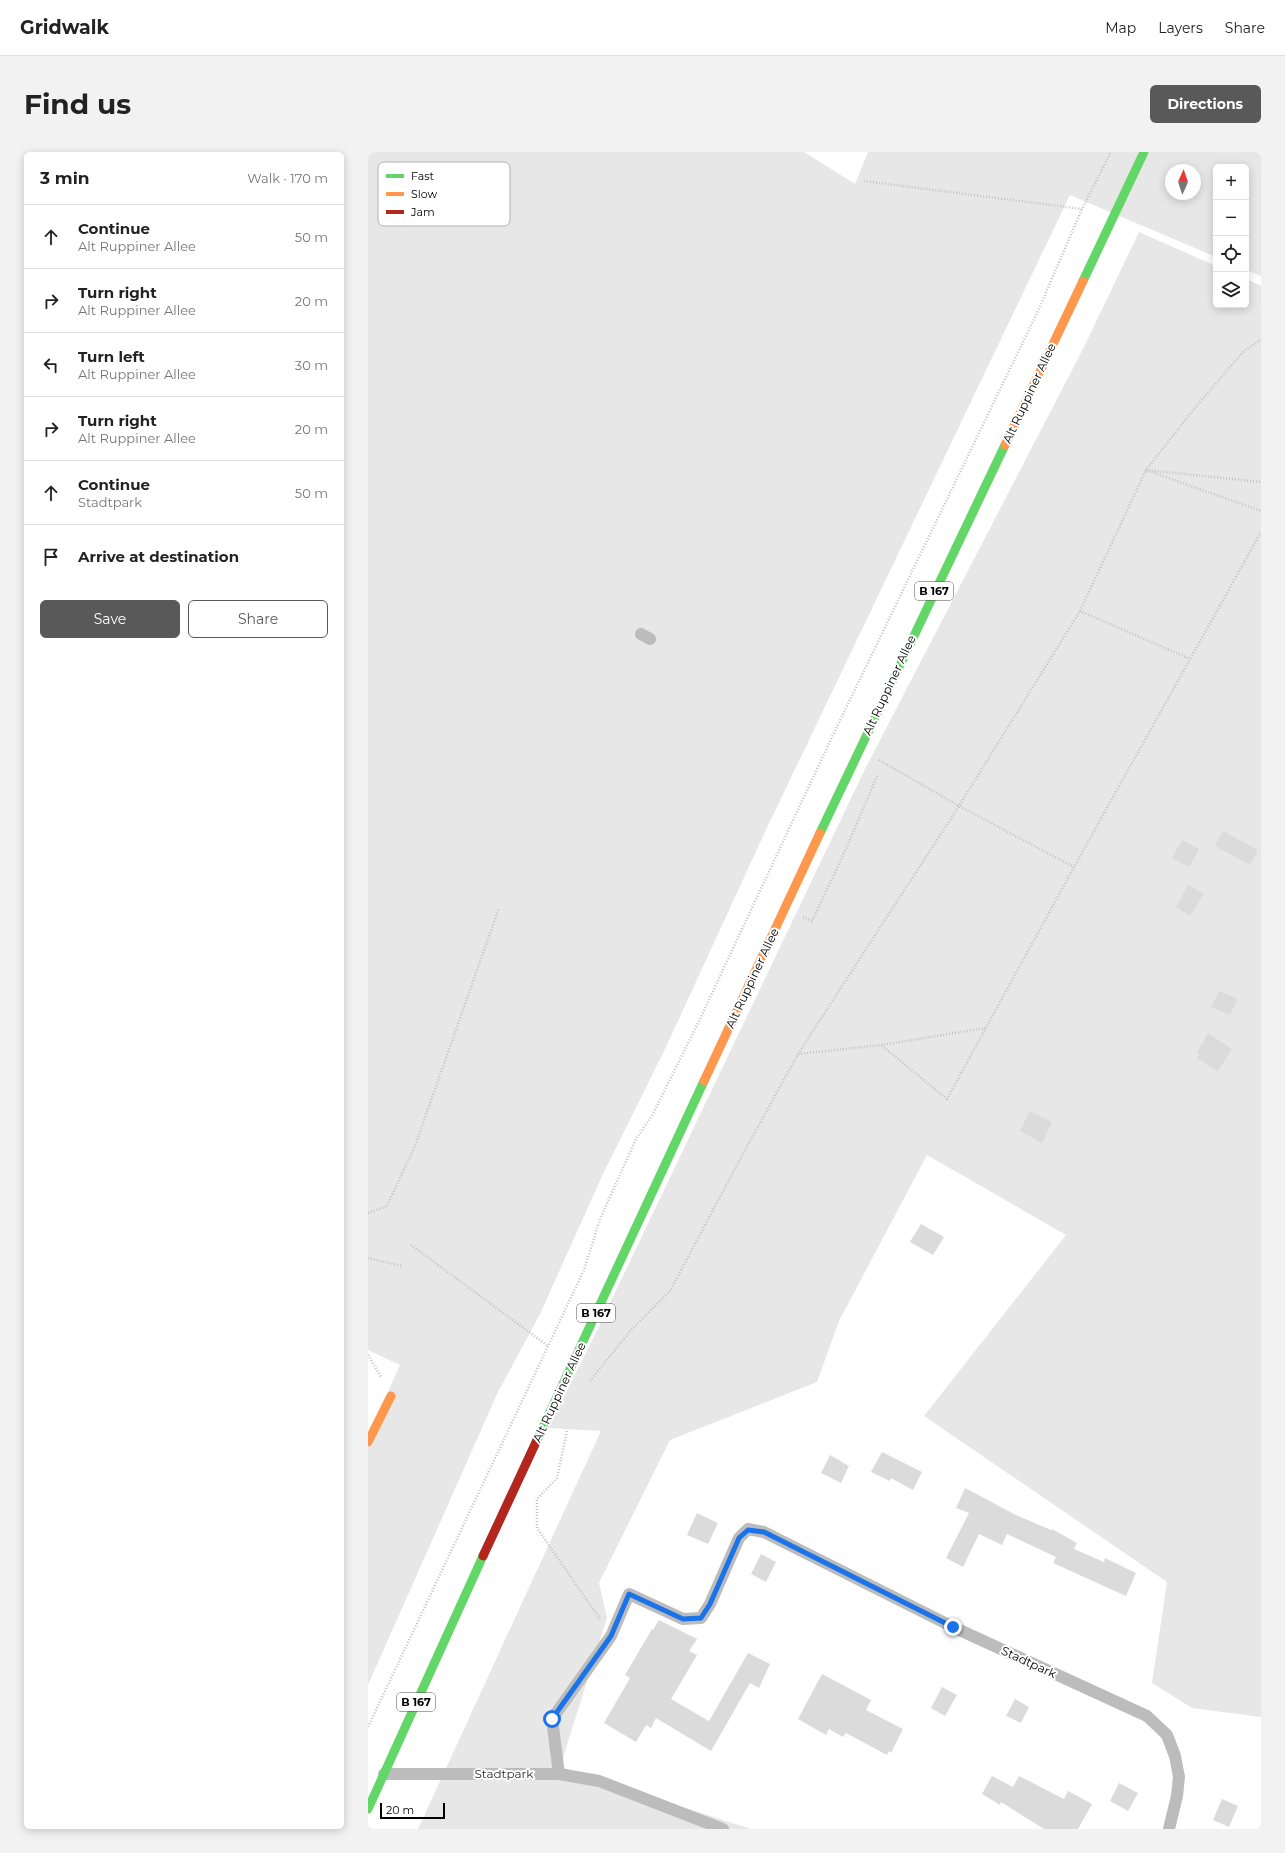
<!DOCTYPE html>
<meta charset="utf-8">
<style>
body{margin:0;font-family:Montserrat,sans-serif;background:#f2f2f2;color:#222}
.controls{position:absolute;right:12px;top:12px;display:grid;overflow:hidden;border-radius:6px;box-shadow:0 2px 10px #0003}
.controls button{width:36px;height:36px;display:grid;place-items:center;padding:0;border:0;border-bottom:1px solid #e0e0e0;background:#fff;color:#222;font:20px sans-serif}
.compass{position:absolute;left:797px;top:12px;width:36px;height:36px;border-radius:50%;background:#fff;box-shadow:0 2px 10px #0003;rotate:3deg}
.scale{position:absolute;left:12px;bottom:10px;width:65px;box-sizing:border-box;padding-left:4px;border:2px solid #000;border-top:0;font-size:11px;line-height:14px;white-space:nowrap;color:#000;-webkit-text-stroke:3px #fff;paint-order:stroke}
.stop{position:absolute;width:12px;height:12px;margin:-9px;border:3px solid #1a73e8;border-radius:50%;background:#fff}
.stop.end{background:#1a73e8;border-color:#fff;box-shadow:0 1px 4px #0008}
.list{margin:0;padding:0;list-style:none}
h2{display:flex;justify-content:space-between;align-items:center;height:52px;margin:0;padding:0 16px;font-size:17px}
h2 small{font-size:13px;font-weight:400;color:#767676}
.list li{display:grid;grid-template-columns:26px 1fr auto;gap:12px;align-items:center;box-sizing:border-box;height:64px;padding:0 16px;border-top:1px solid #e0e0e0}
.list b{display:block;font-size:15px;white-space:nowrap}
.list p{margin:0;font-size:13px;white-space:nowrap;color:#767676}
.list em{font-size:13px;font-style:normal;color:#767676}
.actions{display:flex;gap:8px;padding:12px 16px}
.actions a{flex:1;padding:9px 0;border:1px solid #595959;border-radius:6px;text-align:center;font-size:14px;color:#595959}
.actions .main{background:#595959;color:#fff}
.icon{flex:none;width:22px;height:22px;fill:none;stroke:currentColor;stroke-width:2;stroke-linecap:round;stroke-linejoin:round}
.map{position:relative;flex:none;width:893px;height:1677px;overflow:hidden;border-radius:6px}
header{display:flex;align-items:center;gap:24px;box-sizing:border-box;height:56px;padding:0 20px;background:#fff;border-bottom:1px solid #e0e0e0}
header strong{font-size:19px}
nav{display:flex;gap:22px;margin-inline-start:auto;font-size:14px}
.intro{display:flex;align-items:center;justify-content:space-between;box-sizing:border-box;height:96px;padding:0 24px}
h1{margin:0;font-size:28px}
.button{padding:10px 18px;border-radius:6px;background:#595959;color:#fff;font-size:14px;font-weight:700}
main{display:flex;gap:24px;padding:0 24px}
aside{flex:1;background:#fff;border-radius:6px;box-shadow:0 2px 10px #0003}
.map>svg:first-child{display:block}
.green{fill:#e7e7e7;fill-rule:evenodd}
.building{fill:#dbdbdb}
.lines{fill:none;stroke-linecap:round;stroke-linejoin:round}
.path{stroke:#c2c2c2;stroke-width:2.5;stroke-dasharray:1 2;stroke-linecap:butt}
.lane{stroke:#bcbcbc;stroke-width:12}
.fast{stroke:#63d668;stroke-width:9}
.slow{stroke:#ff974d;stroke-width:9}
.jam{stroke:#b3261e;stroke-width:9}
.route{stroke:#1a73e8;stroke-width:5}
.labels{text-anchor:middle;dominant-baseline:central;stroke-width:4;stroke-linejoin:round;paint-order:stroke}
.shield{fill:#fff;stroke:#4c4c4c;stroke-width:1}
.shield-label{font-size:11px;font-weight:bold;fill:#000}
.street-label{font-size:12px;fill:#000;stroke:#fff}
.park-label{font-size:12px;fill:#2b2b2b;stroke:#fff}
.key{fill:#fff;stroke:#b2b2b2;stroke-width:1}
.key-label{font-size:11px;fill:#000}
</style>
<header>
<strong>Gridwalk</strong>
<nav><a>Map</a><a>Layers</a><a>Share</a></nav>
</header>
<div class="intro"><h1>Find us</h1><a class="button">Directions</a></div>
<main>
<aside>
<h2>3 min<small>Walk · 170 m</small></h2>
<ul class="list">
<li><svg class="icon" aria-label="ahead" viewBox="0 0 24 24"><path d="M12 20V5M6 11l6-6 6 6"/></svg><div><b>Continue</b><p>Alt Ruppiner Allee</p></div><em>50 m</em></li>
<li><svg class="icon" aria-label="right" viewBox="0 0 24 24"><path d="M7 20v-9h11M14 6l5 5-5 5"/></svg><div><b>Turn right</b><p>Alt Ruppiner Allee</p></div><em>20 m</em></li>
<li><svg class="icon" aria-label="left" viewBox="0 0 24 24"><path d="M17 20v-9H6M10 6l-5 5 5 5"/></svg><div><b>Turn left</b><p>Alt Ruppiner Allee</p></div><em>30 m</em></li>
<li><svg class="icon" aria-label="right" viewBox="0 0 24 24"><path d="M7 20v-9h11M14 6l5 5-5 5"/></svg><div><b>Turn right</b><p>Alt Ruppiner Allee</p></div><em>20 m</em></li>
<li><svg class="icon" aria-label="ahead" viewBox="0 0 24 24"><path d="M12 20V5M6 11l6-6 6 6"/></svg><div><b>Continue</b><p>Stadtpark</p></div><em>50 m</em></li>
<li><svg class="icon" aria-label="arrive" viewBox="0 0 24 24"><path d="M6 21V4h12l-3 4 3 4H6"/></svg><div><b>Arrive at destination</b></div></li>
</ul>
<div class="actions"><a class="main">Save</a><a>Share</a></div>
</aside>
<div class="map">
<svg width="893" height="1677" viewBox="0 0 893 1677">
<rect width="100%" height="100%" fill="#fff"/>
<g class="green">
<path d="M 0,0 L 436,0 L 487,32 L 500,0 L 893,0 L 893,124 L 878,118 L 878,15 L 848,15 L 848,105 L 702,43 L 396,682 L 298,895 L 235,1022 L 172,1162 L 129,1242 L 0,1533 L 0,1284 L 32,1213 L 0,1198 ZM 803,18 L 827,18 L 827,42 L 803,42 Z"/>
<path d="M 771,80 L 848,114 L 848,153 L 878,153 L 878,127 L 893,134 L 893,1565 L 824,1556 L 784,1531 L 799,1430 L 556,1264 L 698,1083 L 559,1003 L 471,1169 L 449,1230 L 302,1288 L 231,1431 L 239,1466 L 192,1615 L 383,1677 L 50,1677 L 233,1279 L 180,1276 L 221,1195 L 497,617 L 715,197 Z"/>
</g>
<g class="building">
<path d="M 855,679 L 890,698 L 882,713 L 847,694 Z"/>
<path d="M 814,688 L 831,697 L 821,715 L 804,706 Z"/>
<path d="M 820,733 L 836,742 L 822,764 L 808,755 Z"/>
<path d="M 851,839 L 870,847 L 862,863 L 843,855 Z"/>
<path d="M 840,881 L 864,897 L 850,919 L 829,906 L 831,902 L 829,901 Z"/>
<path d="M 662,959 L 684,970 L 674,991 L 652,979 Z"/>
<path d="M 553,1072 L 576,1085 L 565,1103 L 542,1090 Z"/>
<path d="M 514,1300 L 554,1320 L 545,1338 L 523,1326 L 522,1329 L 503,1320 Z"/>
<path d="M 462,1303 L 481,1314 L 473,1331 L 453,1321 Z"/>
<path d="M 597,1336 L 648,1363 L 683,1378 L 684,1377 L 709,1391 L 706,1397 L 736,1410 L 737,1406 L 768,1421 L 758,1444 L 685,1411 L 688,1405 L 639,1382 L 634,1393 L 611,1382 L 595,1415 L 578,1406 L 601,1361 L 588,1356 Z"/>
<path d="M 329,1361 L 350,1371 L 340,1392 L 319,1383 Z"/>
<path d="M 393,1402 L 408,1410 L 398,1430 L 383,1422 Z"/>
<path d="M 291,1468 L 329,1487 L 321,1499 L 329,1503 L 303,1547 L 341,1569 L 380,1501 L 402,1512 L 391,1536 L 382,1531 L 343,1599 L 288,1566 L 283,1576 L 278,1573 L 268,1590 L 236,1571 L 262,1526 L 257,1523 L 284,1477 L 285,1478 Z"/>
<path d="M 454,1522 L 503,1548 L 498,1558 L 535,1577 L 523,1601 L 521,1599 L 519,1603 L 478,1581 L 475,1585 L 461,1577 L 458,1583 L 430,1567 Z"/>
<path d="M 574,1535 L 589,1543 L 577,1564 L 563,1556 Z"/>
<path d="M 647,1547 L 661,1555 L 653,1571 L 638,1564 Z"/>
<path d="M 624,1624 L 645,1635 L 651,1624 L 696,1647 L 700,1639 L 724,1652 L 710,1677 L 676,1677 L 633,1650 L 632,1653 L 614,1642 Z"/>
<path d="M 751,1631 L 770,1641 L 760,1659 L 742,1649 Z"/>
<path d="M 854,1647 L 870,1654 L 861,1675 L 845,1668 Z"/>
</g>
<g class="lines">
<g class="path">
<path d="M 496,29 L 714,57"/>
<path d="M 893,188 L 876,199 L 826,257 L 778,318 L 893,330"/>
<path d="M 712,459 L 822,507"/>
<path d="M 511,608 L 591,654 L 706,715"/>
<path d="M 435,765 L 444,769 L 478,697 L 509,624"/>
<path d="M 513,893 L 618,876"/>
<path d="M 430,902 L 591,654 L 712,459 L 778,318 L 893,359"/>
<path d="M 0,1061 L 19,1054 L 47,994 L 131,756"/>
<path d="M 43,1093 L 180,1194"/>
<path d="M 0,1106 L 34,1114"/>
<path d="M 0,1203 L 13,1225"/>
<path d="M 222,1229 L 263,1178 L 302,1139 L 370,1011 L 430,902 L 513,893 L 579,947 L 706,715 L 893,380"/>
<path d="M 199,1279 L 189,1326 L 169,1347 L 169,1376 L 232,1467"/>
<path d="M 0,1575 L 216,1118 L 232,1067 L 268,987 L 285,962 L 332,867 L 464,585 L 670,159 L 714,57 L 743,0"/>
</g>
<g class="lane">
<path d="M 273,482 L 282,487"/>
<path d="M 16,1622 L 191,1622 L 231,1629 L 355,1677"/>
<path d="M 191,1622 L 184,1567 L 243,1484 L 261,1442 L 315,1467 L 333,1466 L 342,1452 L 371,1386 L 380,1377 L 396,1380 L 585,1475 L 779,1564 L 799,1583 L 807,1604 L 811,1625 L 809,1644 L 801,1677"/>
</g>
<g class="fast">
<path d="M 715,129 L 776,0"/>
<path d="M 452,681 L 637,293"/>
<path d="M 169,1288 L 336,929"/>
<path d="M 0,1657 L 115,1404"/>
</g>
<g class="slow">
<path d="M 637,293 L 715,129"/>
<path d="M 336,929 L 452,681"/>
<path d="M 0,1290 L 23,1244"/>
</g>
<path class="jam" d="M 115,1404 L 169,1288"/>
</g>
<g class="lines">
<path class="route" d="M 184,1567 L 243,1484 L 261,1442 L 315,1467 L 333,1466 L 342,1452 L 371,1386 L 380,1378 L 396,1380 L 585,1475"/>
</g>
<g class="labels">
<g class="shield">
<rect x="547" y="430" width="38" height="18" rx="3"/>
<rect x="209" y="1152" width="38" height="18" rx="3"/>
<rect x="29" y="1541" width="38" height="18" rx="3"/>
</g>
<g class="shield-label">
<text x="566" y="439">B 167</text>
<text x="228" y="1161">B 167</text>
<text x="48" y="1550">B 167</text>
</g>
<g class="street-label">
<text transform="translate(661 241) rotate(-65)">Alt Ruppiner Allee</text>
<text transform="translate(521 533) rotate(-65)">Alt Ruppiner Allee</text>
<text transform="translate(384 826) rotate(-65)">Alt Ruppiner Allee</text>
<text transform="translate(191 1240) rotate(-65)">Alt Ruppiner Allee</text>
<text transform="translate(661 1510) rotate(25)">Stadtpark</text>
</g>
<g class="park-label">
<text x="136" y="1621">Stadtpark</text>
</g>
</g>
<rect x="10" y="10" width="132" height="64" rx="6" class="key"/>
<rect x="18" y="22" width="18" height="4" fill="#63d668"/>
<rect x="18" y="40" width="18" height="4" fill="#ff974d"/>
<rect x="18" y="58" width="18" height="4" fill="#b3261e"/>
<g class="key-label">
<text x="43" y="28">Fast</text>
<text x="43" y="46">Slow</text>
<text x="43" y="64">Jam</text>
</g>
</svg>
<div class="controls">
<button>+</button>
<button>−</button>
<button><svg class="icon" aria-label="locate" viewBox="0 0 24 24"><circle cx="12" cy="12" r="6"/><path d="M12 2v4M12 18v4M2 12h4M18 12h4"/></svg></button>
<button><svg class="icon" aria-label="layers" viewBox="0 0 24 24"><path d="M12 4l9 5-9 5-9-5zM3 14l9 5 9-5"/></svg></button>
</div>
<svg class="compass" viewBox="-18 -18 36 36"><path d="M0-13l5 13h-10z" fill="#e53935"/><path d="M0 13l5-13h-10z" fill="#767676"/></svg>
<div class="scale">20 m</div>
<div class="stop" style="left:184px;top:1567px"></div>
<div class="stop end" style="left:585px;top:1475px"></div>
</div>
</main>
